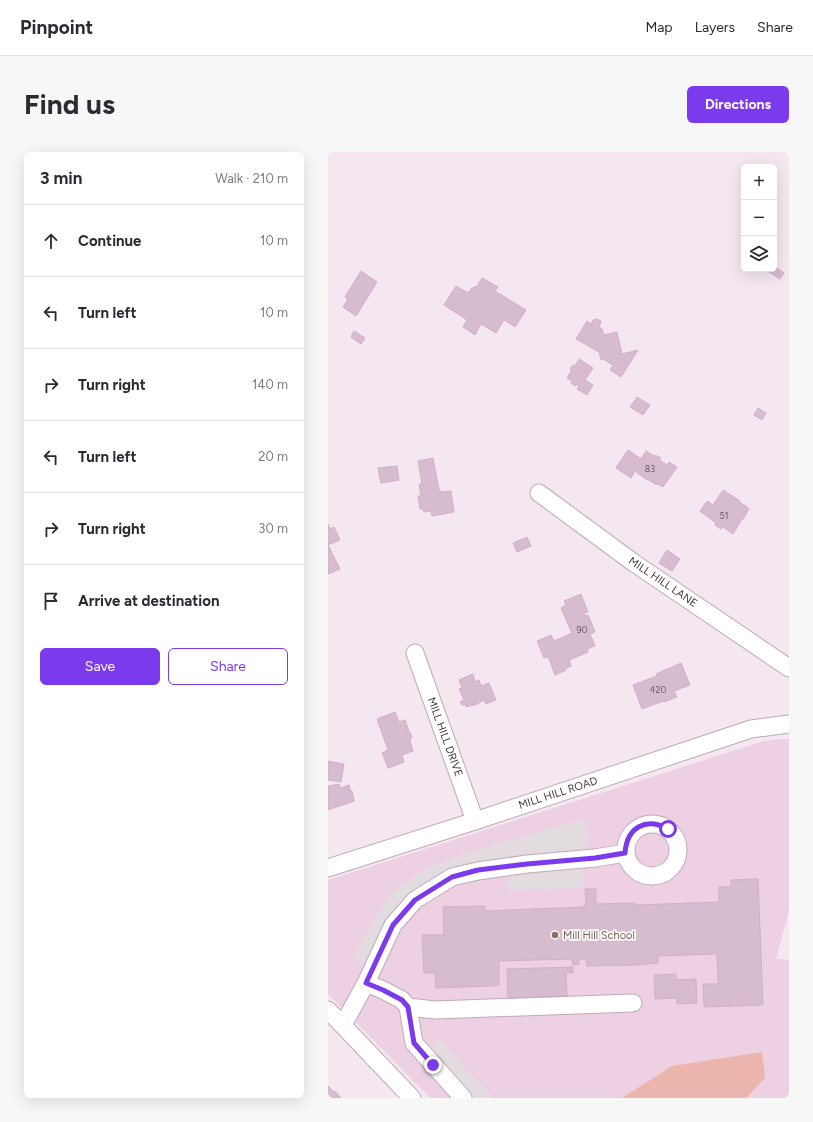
<!DOCTYPE html>
<meta charset="utf-8">
<style>
body{margin:0;font-family:Figtree,sans-serif;background:#f7f7f7;color:#2b2b33}
.controls{position:absolute;right:12px;top:12px;display:grid;overflow:hidden;border-radius:6px;box-shadow:0 4px 16px #0002}
.controls button{width:36px;height:36px;display:grid;place-items:center;padding:0;border:0;border-bottom:1px solid #e1e1e2;background:#fff;color:#2b2b33;font:20px sans-serif}
.stop{position:absolute;width:12px;height:12px;margin:-9px;border:3px solid #7c3aed;border-radius:50%;background:#fff}
.stop.end{background:#7c3aed;border-color:#fff;box-shadow:0 1px 4px #0008}
.list{margin:0;padding:0;list-style:none}
h2{display:flex;justify-content:space-between;align-items:center;height:52px;margin:0;padding:0 16px;font-size:17px}
h2 small{font-size:13px;font-weight:400;color:#7c7c81}
.list li{display:grid;grid-template-columns:26px 1fr auto;gap:12px;align-items:center;box-sizing:border-box;height:72px;padding:0 16px;border-top:1px solid #e1e1e2}
.list b{display:block;font-size:15px;white-space:nowrap}
.list em{font-size:13px;font-style:normal;color:#7c7c81}
.actions{display:flex;gap:8px;padding:12px 16px}
.actions a{flex:1;padding:9px 0;border:1px solid #7c3aed;border-radius:6px;text-align:center;font-size:14px;color:#7c3aed}
.actions .main{background:#7c3aed;color:#fff}
.icon{flex:none;width:22px;height:22px;fill:none;stroke:currentColor;stroke-width:2;stroke-linecap:round;stroke-linejoin:round}
.map{position:relative;flex:none;width:461px;height:946px;overflow:hidden;border-radius:6px}
header{display:flex;align-items:center;gap:24px;box-sizing:border-box;height:56px;padding:0 20px;background:#fff;border-bottom:1px solid #e1e1e2}
header strong{font-size:19px}
nav{display:flex;gap:22px;margin-inline-start:auto;font-size:14px}
.intro{display:flex;align-items:center;justify-content:space-between;box-sizing:border-box;height:96px;padding:0 24px}
h1{margin:0;font-size:28px}
.button{padding:10px 18px;border-radius:6px;background:#7c3aed;color:#fff;font-size:14px;font-weight:700}
main{display:flex;gap:24px;padding:0 24px}
aside{flex:1;background:#fff;border-radius:6px;box-shadow:0 4px 16px #0002}
.map>svg:first-child{display:block}
.education{fill:#eed0e3}
.green{fill:#ebb5ae}
.parking{fill:#e2dce1}
.building{fill:#d7bccf;stroke:#d2afc8}
.lines{fill:none;stroke-linecap:round;stroke-linejoin:round}
.minor-casing{stroke:#c0a9b9;stroke-width:19}
.minor{stroke:#fff;stroke-width:17}
.route{stroke:#7c3aed;stroke-width:5}
.education-dot{fill:#8d6e63;stroke:#fff;stroke-width:1.5}
.labels{text-anchor:middle;dominant-baseline:central;stroke-width:3.5;stroke-linejoin:round;paint-order:stroke}
.number-label{font-size:9px;fill:#6c5866}
.street-label{font-size:11px;fill:#483643;stroke:#fff}
.education-label{font-size:11px;fill:#785e54;stroke:#fff;text-anchor:start}
</style>
<header>
<strong>Pinpoint</strong>
<nav><a>Map</a><a>Layers</a><a>Share</a></nav>
</header>
<div class="intro"><h1>Find us</h1><a class="button">Directions</a></div>
<main>
<aside>
<h2>3 min<small>Walk · 210 m</small></h2>
<ul class="list">
<li><svg class="icon" aria-label="ahead" viewBox="0 0 24 24"><path d="M12 20V5M6 11l6-6 6 6"/></svg><div><b>Continue</b></div><em>10 m</em></li>
<li><svg class="icon" aria-label="left" viewBox="0 0 24 24"><path d="M17 20v-9H6M10 6l-5 5 5 5"/></svg><div><b>Turn left</b></div><em>10 m</em></li>
<li><svg class="icon" aria-label="right" viewBox="0 0 24 24"><path d="M7 20v-9h11M14 6l5 5-5 5"/></svg><div><b>Turn right</b></div><em>140 m</em></li>
<li><svg class="icon" aria-label="left" viewBox="0 0 24 24"><path d="M17 20v-9H6M10 6l-5 5 5 5"/></svg><div><b>Turn left</b></div><em>20 m</em></li>
<li><svg class="icon" aria-label="right" viewBox="0 0 24 24"><path d="M7 20v-9h11M14 6l5 5-5 5"/></svg><div><b>Turn right</b></div><em>30 m</em></li>
<li><svg class="icon" aria-label="arrive" viewBox="0 0 24 24"><path d="M6 21V4h12l-3 4 3 4H6"/></svg><div><b>Arrive at destination</b></div></li>
</ul>
<div class="actions"><a class="main">Save</a><a>Share</a></div>
</aside>
<div class="map">
<svg width="461" height="946" viewBox="0 0 461 946">
<rect width="100%" height="100%" fill="#f4e7ef"/>
<path class="education" d="M 450,587 L 461,587 L 461,758 L 448,807 L 461,808 L 461,946 L 102,946 L 0,842 L 0,728 L 433,590 Z"/>
<path class="green" d="M 434,900 L 437,926 L 418,946 L 294,946 L 344,914 Z"/>
<g class="parking">
<path d="M 255,667 L 260,682 L 254,736 L 180,738 L 180,722 L 142,726 L 126,733 L 88,760 L 73,776 L 51,815 L 34,810 L 25,804 L 61,745 L 73,734 L 87,724 L 103,715 L 133,703 Z"/>
<path d="M 112,888 L 165,946 L 126,946 L 93,911 Z"/>
</g>
<g class="building">
<path d="M 446,114 L 456,121 L 452,127 L 441,120 L 443,117 L 446,117 Z"/>
<path d="M 33,119 L 49,130 L 28,164 L 15,155 L 20,147 L 17,145 Z"/>
<path d="M 154,126 L 170,135 L 167,139 L 198,158 L 187,175 L 176,168 L 168,181 L 153,172 L 147,183 L 135,175 L 139,168 L 116,153 L 128,134 L 140,141 L 144,136 L 149,134 Z"/>
<path d="M 269,167 L 273,169 L 271,175 L 274,177 L 276,183 L 289,180 L 294,202 L 310,198 L 293,225 L 282,218 L 285,213 L 275,207 L 273,208 L 271,200 L 248,187 L 259,169 L 263,172 L 265,168 Z"/>
<path d="M 26,179 L 37,186 L 33,192 L 23,185 Z"/>
<path d="M 251,207 L 265,216 L 257,228 L 265,233 L 259,243 L 249,237 L 251,234 L 248,232 L 247,234 L 243,231 L 244,229 L 239,226 L 244,218 L 242,217 L 245,213 L 247,214 Z"/>
<path d="M 309,245 L 322,253 L 315,263 L 302,255 Z"/>
<path d="M 430,256 L 438,261 L 434,268 L 426,263 Z"/>
<path d="M 300,298 L 313,307 L 318,299 L 326,304 L 327,303 L 333,306 L 331,308 L 339,313 L 341,310 L 349,315 L 335,335 L 330,332 L 329,333 L 319,327 L 319,328 L 307,319 L 303,326 L 288,316 Z"/>
<path d="M 105,306 L 111,338 L 114,340 L 123,339 L 126,360 L 104,364 L 103,359 L 96,360 L 95,357 L 92,357 L 90,344 L 93,344 L 91,332 L 94,332 L 90,309 Z"/>
<path d="M 69,314 L 71,328 L 53,331 L 50,316 Z"/>
<path d="M 395,338 L 412,349 L 412,351 L 418,354 L 421,357 L 415,367 L 414,367 L 405,382 L 395,375 L 393,377 L 387,373 L 388,371 L 372,359 L 379,349 L 385,353 Z"/>
<path d="M 0,372 L 2,377 L 6,375 L 12,388 L 0,393 L 12,417 L 0,422 Z"/>
<path d="M 199,385 L 203,394 L 189,400 L 185,391 Z"/>
<path d="M 339,398 L 352,407 L 344,419 L 331,411 Z"/>
<path d="M 253,442 L 260,460 L 256,461 L 257,464 L 260,463 L 267,480 L 262,482 L 267,494 L 259,497 L 260,500 L 241,508 L 243,514 L 237,517 L 238,518 L 227,523 L 221,507 L 219,505 L 216,506 L 209,489 L 223,483 L 226,489 L 244,481 L 233,456 L 238,453 L 236,449 Z"/>
<path d="M 353,511 L 362,533 L 346,539 L 349,545 L 336,550 L 335,549 L 314,557 L 305,533 L 329,524 L 328,522 Z"/>
<path d="M 145,522 L 147,530 L 151,528 L 153,534 L 161,531 L 168,548 L 158,552 L 156,548 L 150,551 L 150,552 L 138,555 L 137,552 L 134,553 L 132,550 L 136,548 L 131,537 L 134,536 L 131,528 Z"/>
<path d="M 67,560 L 71,570 L 77,568 L 81,579 L 78,580 L 79,581 L 82,580 L 84,586 L 82,586 L 82,589 L 85,599 L 74,603 L 76,610 L 60,616 L 54,601 L 60,598 L 49,567 Z"/>
<path d="M 0,609 L 16,612 L 13,630 L 0,628 Z"/>
<path d="M 11,632 L 12,636 L 21,633 L 23,640 L 24,639 L 26,649 L 0,658 L 0,634 Z"/>
<path d="M 430,727 L 435,853 L 376,855 L 375,832 L 390,832 L 389,802 L 330,804 L 330,811 L 308,813 L 259,814 L 258,807 L 251,807 L 251,812 L 245,813 L 244,807 L 171,809 L 171,833 L 162,834 L 108,836 L 107,821 L 96,821 L 94,783 L 116,783 L 115,755 L 157,754 L 157,759 L 256,755 L 256,753 L 258,753 L 257,737 L 268,737 L 268,752 L 307,751 L 307,753 L 391,750 L 391,735 L 403,735 L 403,728 Z"/>
<path d="M 245,815 L 245,821 L 238,821 L 239,844 L 180,846 L 179,817 Z"/>
<path d="M 348,822 L 348,828 L 368,827 L 369,851 L 349,852 L 349,846 L 327,847 L 326,823 Z"/>
<path d="M 0,934 L 6,940 L 7,939 L 13,946 L 0,946 Z"/>
</g>
<g class="lines">
<g class="minor-casing">
<g id="minor">
<path d="M 211,341 L 306,411 L 461,516"/>
<path d="M 87,501 L 147,669"/>
<circle cx="324" cy="698" r="26"/>
<path d="M 0,716 L 147,669 L 423,577 L 461,572"/>
<path d="M 38,831 L 55,838 L 74,848 L 80,855 L 86,891 L 135,946"/>
<path d="M 80,855 L 107,858 L 305,851"/>
<path d="M 0,858 L 84,946"/>
<path d="M 15,873 L 38,831 L 65,773 L 87,748 L 124,725 L 150,719 L 199,712 L 267,706 L 297,701"/>
</g>
</g>
<use href="#minor" class="minor"/>
</g>
<g class="lines">
<path class="route" d="M 105,913 L 86,891 L 80,855 L 74,848 L 55,838 L 38,831 L 65,773 L 87,748 L 124,725 L 150,718 L 199,712 L 267,706 L 297,701 C 299,675 318,665 340,677"/>
</g>
<circle class="education-dot" cx="227" cy="783" r="4"/>
<g class="labels">
<g class="number-label">
<text x="322" y="316">83</text>
<text x="396" y="363">51</text>
<text x="254" y="477">90</text>
<text x="330" y="537">420</text>
</g>
<g class="street-label">
<text transform="translate(335 430) rotate(34)">MILL HILL LANE</text>
<text transform="translate(117 585) rotate(70)">MILL HILL DRIVE</text>
<text transform="translate(230 641) rotate(-18)">MILL HILL ROAD</text>
</g>
<g class="education-label">
<text x="235" y="783">Mill Hill School</text>
</g>
</g>
</svg>
<div class="controls">
<button>+</button>
<button>−</button>
<button><svg class="icon" aria-label="layers" viewBox="0 0 24 24"><path d="M12 4l9 5-9 5-9-5zM3 14l9 5 9-5"/></svg></button>
</div>
<div class="stop" style="left:340px;top:677px"></div>
<div class="stop end" style="left:105px;top:913px"></div>
</div>
</main>
